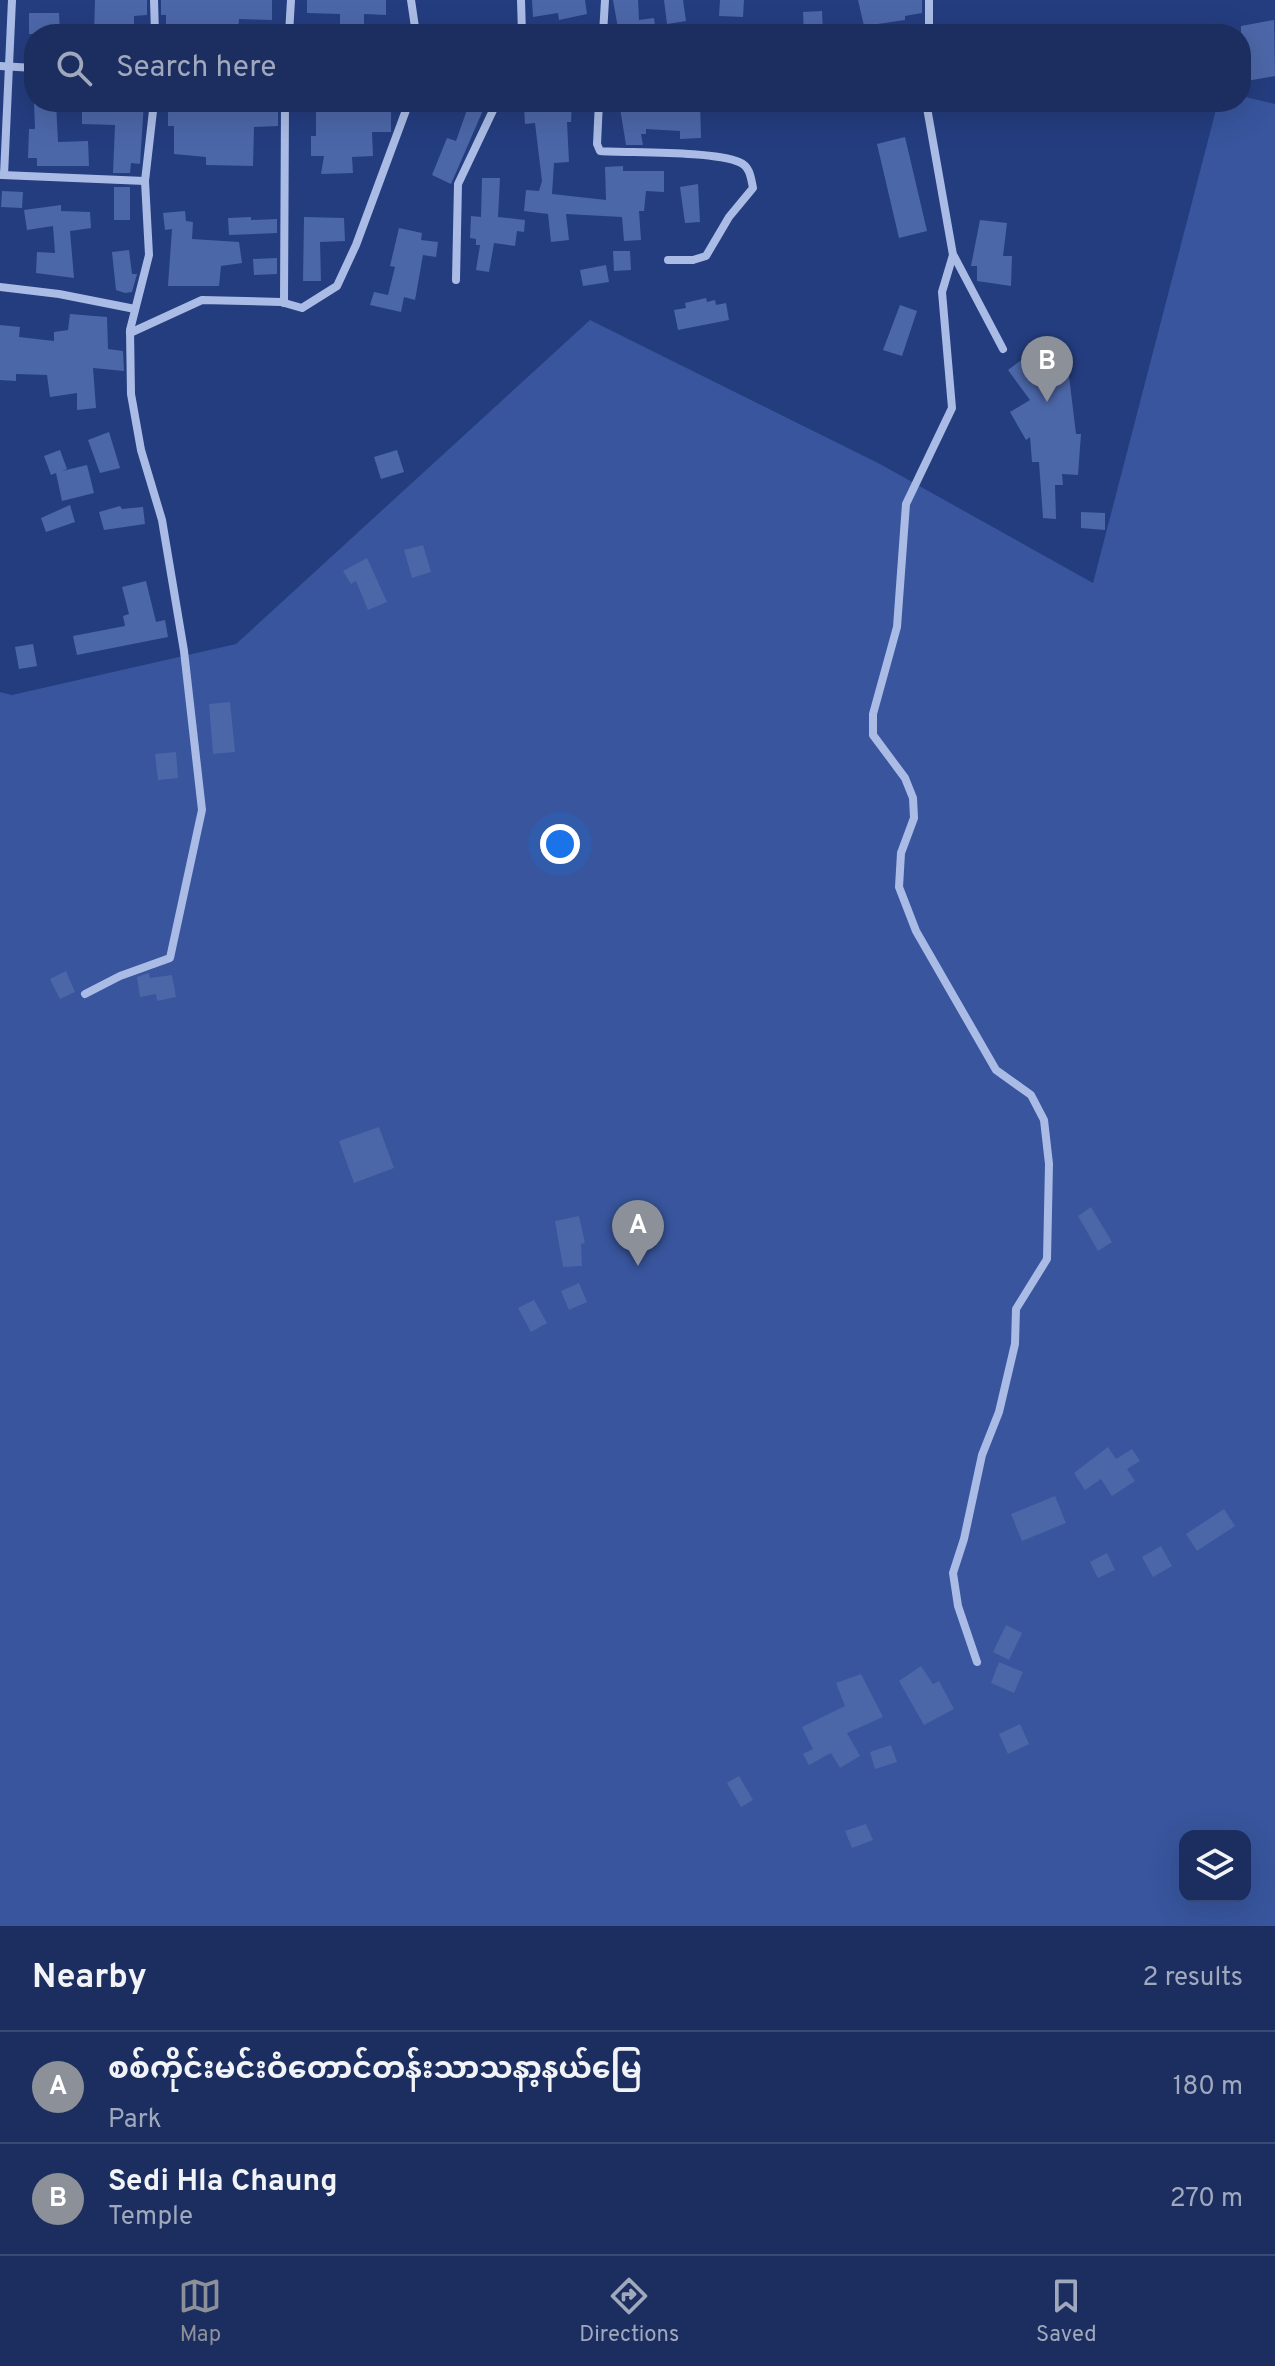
<!DOCTYPE html>
<meta charset="utf-8">
<style>
body{margin:0;font-family:Overpass,"Noto Sans Myanmar",sans-serif;background:#283a68;color:#f1f3f6}
.controls{position:absolute;right:24px;bottom:24px;display:grid;overflow:hidden;border-radius:16px;box-shadow:0 8px 32px #0002}
.controls button{width:72px;height:72px;display:grid;place-items:center;padding:0;border:0;border-bottom:2px solid #394a74;background:#1b2e5f;color:#f1f3f6;font:40px sans-serif}
.you{position:absolute;left:560px;top:844px;width:28px;height:28px;margin:-20px;border:6px solid #fff;border-radius:50%;background:#1a73e8;box-shadow:0 0 0 12px #1a73e833}
.badge{display:grid;place-items:center;width:52px;height:52px;border-radius:50%;background:#8c9099;color:#fff;font-size:26px;font-weight:700}
.pin{position:absolute;translate:-50% -66px;filter:drop-shadow(0 2px 4px #0008)}
.pin::after{content:'';position:absolute;top:42px;width:28px;height:24px;background:inherit;clip-path:polygon(0 0,100% 0,50% 100%)}
.list{margin:0;padding:0;list-style:none}
h2{display:flex;justify-content:space-between;align-items:center;height:104px;margin:0;padding:0 32px;font-size:34px}
h2 small{font-size:26px;font-weight:400;color:#a0a8bd}
.list li{display:grid;grid-template-columns:52px 1fr auto;gap:24px;align-items:center;box-sizing:border-box;height:112px;padding:0 32px;border-top:2px solid #394a74}
.list b{display:block;font-size:30px;white-space:nowrap}
.list p{margin:0;font-size:26px;white-space:nowrap;color:#a0a8bd}
.list em{font-size:26px;font-style:normal;color:#a0a8bd}
.icon{flex:none;width:44px;height:44px;fill:none;stroke:currentColor;stroke-width:2;stroke-linecap:round;stroke-linejoin:round}
.map{position:relative;flex:none;width:1275px;height:1926px;overflow:hidden}
.search{position:absolute;background:#1b2e5f;box-shadow:0 8px 32px #0002;left:24px;right:24px;top:24px;height:88px;display:flex;align-items:center;gap:20px;box-sizing:border-box;padding:0 28px;border-radius:32px;color:#a0a8bd;font-size:30px}
.sheet{height:328px;background:#1b2e5f}
nav{display:flex;justify-content:space-around;align-items:center;box-sizing:border-box;height:112px;border-top:2px solid #394a74;background:#1b2e5f;font-size:22px;color:#a0a8bd}
nav a{display:grid;justify-items:center;gap:4px}
nav .on{color:#8c9099}
.map>svg:first-child{display:block}
.park{fill:#38559d;fill-rule:evenodd}
.building{fill:#4c67a8}
.lines{fill:none;stroke-linecap:round;stroke-linejoin:round}
.street{stroke:#aabce6;stroke-width:8}
</style>
<div class="map">
<svg width="1275" height="1926" viewBox="0 0 1275 1926">
<rect width="100%" height="100%" fill="#243d7f"/>
<path class="park" d="M 1241,96 L 1275,104 L 1275,1926 L 0,1926 L 0,692 L 12,695 L 236,644 L 590,320 L 880,464 L 1093,583 L 1218,102 L 1241,102 ZM 1185,1836 L 1245,1836 L 1245,1896 L 1185,1896 Z"/>
<g class="building">
<path d="M 95,0 L 147,0 L 147,15 L 134,16 L 134,34 L 94,34 Z"/>
<path d="M 161,0 L 272,0 L 272,20 L 239,19 L 238,34 L 166,34 L 166,15 L 161,15 Z"/>
<path d="M 307,0 L 386,0 L 386,15 L 364,14 L 364,34 L 340,34 L 340,14 L 307,13 Z"/>
<path d="M 532,0 L 585,0 L 587,14 L 559,20 L 558,13 L 533,17 Z"/>
<path d="M 613,0 L 638,0 L 639,20 L 654,18 L 656,34 L 619,34 Z"/>
<path d="M 664,0 L 683,0 L 686,21 L 667,24 Z"/>
<path d="M 720,0 L 744,0 L 743,17 L 719,16 Z"/>
<path d="M 858,0 L 922,0 L 922,13 L 905,16 L 905,20 L 864,26 Z"/>
<path d="M 822,11 L 823,34 L 804,34 L 803,12 Z"/>
<path d="M 29,13 L 59,13 L 60,34 L 29,34 Z"/>
<path d="M 1274,20 L 1275,76 L 1241,82 L 1241,26 Z"/>
<path d="M 34,102 L 56,102 L 58,142 L 88,141 L 89,166 L 37,166 L 37,158 L 28,158 L 29,129 L 35,129 Z"/>
<path d="M 82,102 L 144,102 L 140,164 L 131,163 L 130,173 L 113,173 L 115,125 L 82,124 Z"/>
<path d="M 168,102 L 192,102 L 192,108 L 238,109 L 257,109 L 256,102 L 278,102 L 278,126 L 254,127 L 253,166 L 206,165 L 206,157 L 174,154 L 174,126 L 168,126 Z"/>
<path d="M 316,102 L 391,106 L 391,132 L 372,132 L 373,156 L 352,157 L 353,173 L 321,174 L 324,156 L 311,156 L 311,136 L 316,136 Z"/>
<path d="M 553,102 L 572,102 L 571,122 L 567,122 L 569,162 L 554,163 L 552,194 L 606,200 L 605,167 L 623,166 L 623,171 L 664,171 L 664,192 L 646,191 L 644,211 L 639,211 L 641,240 L 624,241 L 622,217 L 566,214 L 569,240 L 551,242 L 548,214 L 524,211 L 526,190 L 539,191 L 542,181 L 535,123 L 525,124 L 524,107 Z"/>
<path d="M 619,102 L 700,102 L 701,138 L 680,139 L 680,131 L 646,129 L 646,134 L 641,134 L 643,145 L 626,145 Z"/>
<path d="M 469,104 L 484,108 L 451,184 L 432,175 L 447,138 L 456,141 Z"/>
<path d="M 905,137 L 927,231 L 899,238 L 877,144 Z"/>
<path d="M 482,178 L 500,178 L 498,217 L 525,220 L 524,232 L 517,231 L 515,246 L 494,243 L 489,272 L 476,270 L 480,245 L 476,245 L 476,239 L 470,238 L 471,216 L 481,217 Z"/>
<path d="M 698,184 L 700,222 L 685,223 L 680,187 Z"/>
<rect x="114" y="187" width="16" height="33"/>
<path d="M 2,191 L 23,192 L 22,208 L 1,207 Z"/>
<path d="M 61,205 L 61,211 L 90,212 L 91,228 L 70,231 L 74,278 L 36,273 L 37,252 L 55,253 L 53,226 L 27,230 L 24,210 Z"/>
<path d="M 185,211 L 186,221 L 193,222 L 192,239 L 239,242 L 242,263 L 221,266 L 219,286 L 168,286 L 172,229 L 165,230 L 163,213 Z"/>
<path d="M 251,217 L 251,220 L 277,219 L 277,233 L 229,235 L 228,218 Z"/>
<path d="M 304,217 L 344,218 L 345,241 L 320,242 L 321,281 L 303,281 Z"/>
<path d="M 980,220 L 1007,223 L 1003,256 L 1012,256 L 1011,286 L 977,281 L 977,266 L 971,266 Z"/>
<path d="M 399,228 L 422,233 L 421,240 L 438,242 L 436,257 L 423,255 L 415,300 L 404,297 L 401,312 L 370,305 L 374,292 L 388,295 L 395,267 L 390,266 Z"/>
<path d="M 129,250 L 132,274 L 137,274 L 132,292 L 125,293 L 116,290 L 112,252 Z"/>
<path d="M 613,251 L 630,251 L 631,270 L 614,271 Z"/>
<path d="M 277,258 L 277,274 L 254,275 L 253,259 Z"/>
<path d="M 606,265 L 609,282 L 583,286 L 580,270 Z"/>
<path d="M 706,298 L 707,302 L 715,300 L 716,305 L 726,303 L 729,320 L 678,330 L 674,310 L 686,308 L 685,303 Z"/>
<path d="M 900,305 L 917,311 L 902,356 L 883,350 Z"/>
<path d="M 70,314 L 107,317 L 108,349 L 123,351 L 124,371 L 93,368 L 96,408 L 77,410 L 77,393 L 50,397 L 47,375 L 16,374 L 16,381 L 0,380 L 0,325 L 20,327 L 19,337 L 54,341 L 54,332 L 68,330 Z"/>
<path d="M 1024,358 L 1041,381 L 1069,376 L 1076,434 L 1081,434 L 1078,475 L 1062,474 L 1063,485 L 1055,485 L 1056,519 L 1043,518 L 1039,462 L 1032,462 L 1030,437 L 1026,440 L 1010,412 L 1030,400 L 1008,370 Z"/>
<path d="M 109,432 L 120,468 L 100,473 L 88,440 Z"/>
<path d="M 60,450 L 67,469 L 62,471 L 87,465 L 94,493 L 62,501 L 56,473 L 51,475 L 44,456 Z"/>
<path d="M 397,450 L 404,472 L 381,479 L 374,457 Z"/>
<path d="M 70,505 L 75,522 L 46,532 L 41,518 Z"/>
<path d="M 120,506 L 122,509 L 143,507 L 145,524 L 104,530 L 99,512 Z"/>
<path d="M 1081,512 L 1105,513 L 1105,530 L 1081,528 Z"/>
<path d="M 423,545 L 431,572 L 412,578 L 404,550 Z"/>
<path d="M 367,558 L 387,602 L 368,610 L 356,581 L 351,584 L 343,571 Z"/>
<path d="M 146,581 L 156,622 L 165,620 L 168,637 L 77,655 L 73,636 L 125,626 L 123,616 L 129,614 L 122,587 Z"/>
<path d="M 33,644 L 37,666 L 19,669 L 15,647 Z"/>
<path d="M 230,702 L 235,752 L 213,754 L 209,704 Z"/>
<path d="M 176,752 L 178,778 L 158,780 L 155,754 Z"/>
<path d="M 66,971 L 75,992 L 60,999 L 50,979 Z"/>
<path d="M 149,973 L 150,978 L 172,975 L 176,997 L 157,1001 L 156,994 L 140,997 L 137,977 Z"/>
<path d="M 379,1127 L 394,1168 L 354,1183 L 339,1141 Z"/>
<path d="M 1091,1207 L 1112,1242 L 1098,1251 L 1078,1216 Z"/>
<path d="M 579,1216 L 585,1243 L 581,1244 L 582,1266 L 563,1267 L 555,1221 Z"/>
<path d="M 579,1283 L 587,1302 L 569,1310 L 561,1291 Z"/>
<path d="M 534,1300 L 547,1323 L 531,1332 L 518,1308 Z"/>
<path d="M 1108,1447 L 1116,1459 L 1132,1449 L 1140,1461 L 1127,1469 L 1135,1481 L 1112,1496 L 1101,1479 L 1085,1490 L 1074,1473 Z"/>
<path d="M 1055,1496 L 1066,1523 L 1022,1541 L 1011,1514 Z"/>
<path d="M 1224,1509 L 1235,1526 L 1197,1551 L 1186,1534 Z"/>
<path d="M 1161,1546 L 1172,1566 L 1153,1577 L 1142,1557 Z"/>
<path d="M 1107,1553 L 1115,1570 L 1098,1578 L 1090,1562 Z"/>
<path d="M 1006,1625 L 1022,1633 L 1009,1660 L 993,1652 Z"/>
<path d="M 999,1662 L 1023,1672 L 1014,1693 L 991,1683 Z"/>
<path d="M 921,1666 L 933,1684 L 939,1681 L 954,1709 L 924,1725 L 899,1681 Z"/>
<path d="M 861,1674 L 883,1717 L 847,1733 L 860,1756 L 840,1768 L 831,1753 L 809,1765 L 803,1754 L 813,1749 L 802,1727 L 845,1706 L 836,1683 Z"/>
<path d="M 1020,1724 L 1029,1744 L 1008,1754 L 999,1734 Z"/>
<path d="M 891,1745 L 897,1762 L 875,1769 L 870,1752 Z"/>
<path d="M 739,1776 L 753,1800 L 741,1807 L 727,1783 Z"/>
<path d="M 866,1824 L 873,1840 L 852,1848 L 845,1831 Z"/>
</g>
<g class="lines">
<g class="street">
<path d="M 154,0 L 155,34"/>
<path d="M 411,0 L 416,34"/>
<path d="M 521,0 L 522,34"/>
<path d="M 929,0 L 929,34"/>
<path d="M 289,34 L 291,0"/>
<path d="M 603,34 L 605,0"/>
<path d="M 0,66 L 34,68"/>
<path d="M 599,102 L 597,144 L 600,151 C 631,153 714,151 739,162 C 750,166 751,178 753,188 L 729,217 L 706,256 L 693,260 L 668,260"/>
<path d="M 926,102 L 953,255 L 942,292 L 952,408 L 906,504 L 897,627 L 873,714 L 873,735 L 905,778 L 913,798 L 914,818 L 901,853 L 899,887 L 916,931 L 996,1070 L 1031,1095 L 1044,1120 L 1049,1164 L 1047,1259 L 1016,1309 L 1015,1344 L 999,1412 L 982,1455 L 964,1539 L 953,1573 L 958,1606 L 977,1662"/>
<path d="M 2,175 L 145,181"/>
<path d="M 4,175 L 12,0"/>
<path d="M 954,256 L 1003,349"/>
<path d="M 456,280 L 458,184 L 497,102"/>
<path d="M 0,287 L 59,294 L 135,309"/>
<path d="M 284,303 L 285,102"/>
<path d="M 130,333 L 202,300 L 281,302 L 302,308 L 337,286 L 356,245 L 409,102"/>
<path d="M 85,994 L 120,976 L 170,958 L 202,810 L 184,651 L 162,520 L 141,450 L 131,394 L 130,330 L 149,255 L 145,181 L 154,102"/>
</g>
</g>
</svg>
<div class="controls">
<button><svg class="icon" aria-label="layers" viewBox="0 0 24 24"><path d="M12 4l9 5-9 5-9-5zM3 14l9 5 9-5"/></svg></button>
</div>
<div class="you"></div>
<div class="pin badge" style="left:638px;top:1266px">A</div>
<div class="pin badge" style="left:1047px;top:402px">B</div>
<div class="search"><svg class="icon" aria-label="search" viewBox="0 0 24 24"><circle cx="10" cy="10" r="6"/><path d="M15 15l6 6"/></svg>Search here</div>
</div>
<section class="sheet">
<h2>Nearby<small>2 results</small></h2>
<ul class="list">
<li><span class="badge">A</span><div><b>စစ်ကိုင်းမင်းဝံတောင်တန်းသာသနာ့နယ်မြေ</b><p>Park</p></div><em>180 m</em></li>
<li><span class="badge">B</span><div><b>Sedi Hla Chaung</b><p>Temple</p></div><em>270 m</em></li>
</ul>
</section>
<nav>
<a class="on"><svg class="icon" aria-label="map" viewBox="0 0 24 24"><path d="M3 6l6-2 6 2 6-2v14l-6 2-6-2-6 2zM9 4v14M15 6v14"/></svg>Map</a>
<a><svg class="icon" aria-label="directions" viewBox="0 0 24 24"><path d="M12 3l9 9-9 9-9-9zM9 14v-3h6M13 9l2 2-2 2"/></svg>Directions</a>
<a><svg class="icon" aria-label="saved" viewBox="0 0 24 24"><path d="M7 4h10v16l-5-4-5 4z"/></svg>Saved</a>
</nav>
